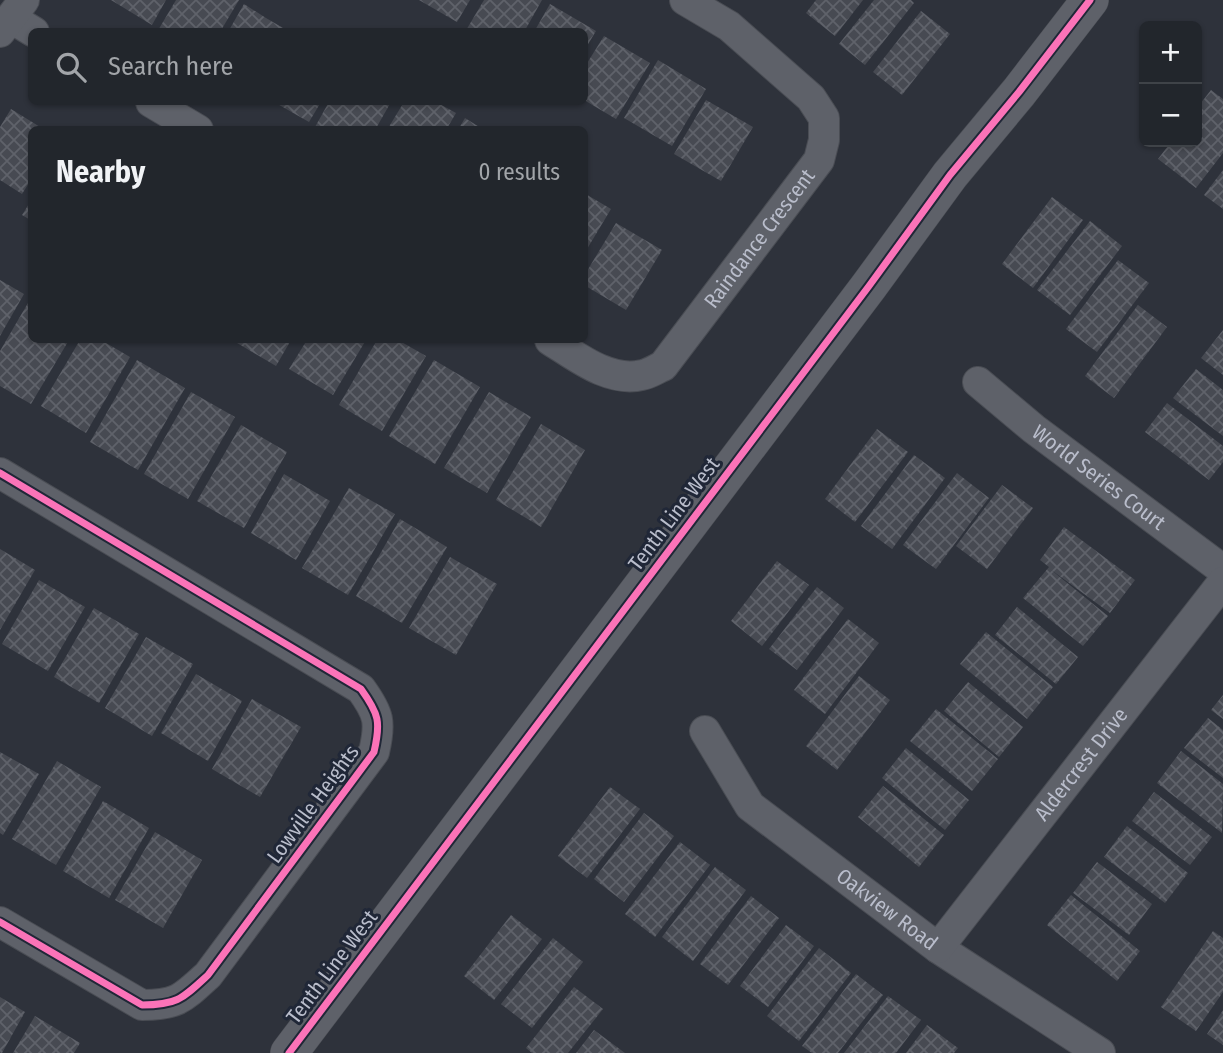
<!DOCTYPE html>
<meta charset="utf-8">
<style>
body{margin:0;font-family:"Fira Sans Condensed",sans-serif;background:#2e3238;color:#f1f3f6}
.controls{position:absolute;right:21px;top:21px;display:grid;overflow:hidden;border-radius:10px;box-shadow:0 2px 5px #0004}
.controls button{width:63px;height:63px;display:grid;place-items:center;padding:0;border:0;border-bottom:2px solid #3f4348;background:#22262c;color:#f1f3f6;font:35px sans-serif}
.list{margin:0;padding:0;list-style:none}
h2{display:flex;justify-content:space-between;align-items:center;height:91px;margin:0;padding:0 28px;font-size:30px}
h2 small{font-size:23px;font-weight:400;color:#a2a5a9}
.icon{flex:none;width:38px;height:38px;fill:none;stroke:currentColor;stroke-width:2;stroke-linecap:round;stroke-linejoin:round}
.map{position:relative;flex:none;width:1223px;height:1053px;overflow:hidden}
.search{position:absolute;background:#22262c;box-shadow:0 2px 5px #0004;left:28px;top:28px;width:560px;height:77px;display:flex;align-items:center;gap:18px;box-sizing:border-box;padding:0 24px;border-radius:10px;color:#a2a5a9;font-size:26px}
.panel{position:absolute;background:#22262c;box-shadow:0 2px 5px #0004;left:28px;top:126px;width:560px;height:217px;border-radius:10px}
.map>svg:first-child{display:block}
.building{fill:url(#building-cross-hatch)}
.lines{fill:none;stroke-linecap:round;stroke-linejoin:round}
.minor-casing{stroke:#4a4d54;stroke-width:32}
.tertiary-casing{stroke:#4a4d54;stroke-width:38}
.minor{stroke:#5e6169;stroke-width:30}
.tertiary{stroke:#5e6169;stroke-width:37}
.cycleway-casing{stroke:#202737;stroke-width:11}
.cycleway{stroke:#fb73b8;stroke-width:7}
.labels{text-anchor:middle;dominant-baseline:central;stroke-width:6;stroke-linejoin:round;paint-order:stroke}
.street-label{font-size:21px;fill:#b9bdcb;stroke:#202737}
</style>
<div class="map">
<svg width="1223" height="1053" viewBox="0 0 1223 1053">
<defs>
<pattern id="building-cross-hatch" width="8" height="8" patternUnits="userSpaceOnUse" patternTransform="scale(1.75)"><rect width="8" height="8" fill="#474a52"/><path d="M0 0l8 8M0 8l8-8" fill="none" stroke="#5f626a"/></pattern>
</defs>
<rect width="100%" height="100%" fill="#2e323b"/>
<g class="building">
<path d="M 111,0 L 166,0 L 152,25 Z"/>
<path d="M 176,0 L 239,0 L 220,32 L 157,32 Z"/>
<path d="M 419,0 L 470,0 L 457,22 Z"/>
<path d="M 484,0 L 542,0 L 524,32 L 465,32 Z"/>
<path d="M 816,0 L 863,0 L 835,36 L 806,13 Z"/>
<path d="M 874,0 L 911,0 L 914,3 L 865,65 L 839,44 Z"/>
<path d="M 244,4 L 266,18 L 290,32 L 228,32 Z"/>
<path d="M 550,4 L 596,31 L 584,51 L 584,32 L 534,32 Z"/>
<path d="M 921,11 L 950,34 L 902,95 L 873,72 Z"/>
<path d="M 604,36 L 650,63 L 616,119 L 584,100 L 584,68 Z"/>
<path d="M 658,60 L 706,89 L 672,146 L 624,118 Z"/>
<path d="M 1211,90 L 1223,99 L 1223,153 L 1196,188 L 1158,159 L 1171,142 L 1197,142 L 1197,108 Z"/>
<path d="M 706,100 L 753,127 L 721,181 L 674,154 Z"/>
<path d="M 274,102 L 321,102 L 309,122 Z"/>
<path d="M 329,102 L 391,102 L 375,130 L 320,130 L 315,127 Z"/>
<path d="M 404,102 L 436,102 L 456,113 L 446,130 L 387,130 Z"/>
<path d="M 11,109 L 45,130 L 32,130 L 32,178 L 22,194 L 0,180 L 0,127 Z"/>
<path d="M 465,118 L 484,130 L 458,130 Z"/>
<path d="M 1223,170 L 1223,209 L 1204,195 Z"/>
<path d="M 584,193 L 611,209 L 584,254 Z"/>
<path d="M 1052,197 L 1083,220 L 1033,288 L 1002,264 Z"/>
<path d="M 32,199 L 32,221 L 22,215 Z"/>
<path d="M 1090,221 L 1122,246 L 1070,315 L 1037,290 Z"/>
<path d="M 616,223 L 662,250 L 626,310 L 584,285 L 584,276 Z"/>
<path d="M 1118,260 L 1149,283 L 1097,352 L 1066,329 Z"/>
<path d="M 0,280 L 24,294 L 0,336 Z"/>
<path d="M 32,296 L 32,340 L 69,340 L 31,404 L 0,386 L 0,351 Z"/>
<path d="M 1138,305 L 1167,327 L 1114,398 L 1085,376 Z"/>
<path d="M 1223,330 L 1223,375 L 1201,358 Z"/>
<path d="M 80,340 L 101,340 L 130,357 L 86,433 L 41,406 Z"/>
<path d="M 232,340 L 291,340 L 276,366 Z"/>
<path d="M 307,340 L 366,340 L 333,395 L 289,369 Z"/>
<path d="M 377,340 L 398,340 L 426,356 L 382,431 L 339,405 Z"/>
<path d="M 137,360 L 185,388 L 138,470 L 90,442 Z"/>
<path d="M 434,360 L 480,387 L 435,464 L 389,436 Z"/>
<path d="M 1196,369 L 1223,390 L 1223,436 L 1173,398 Z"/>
<path d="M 191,392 L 235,417 L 188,499 L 144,474 Z"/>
<path d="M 489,392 L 531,417 L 487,493 L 444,468 Z"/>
<path d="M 1167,403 L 1223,446 L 1223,462 L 1209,480 L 1145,432 Z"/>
<path d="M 541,424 L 585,450 L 541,527 L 496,500 Z"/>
<path d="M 241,425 L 287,452 L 244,528 L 197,501 Z"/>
<path d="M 877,429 L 908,452 L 855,522 L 825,499 Z"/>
<path d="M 914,455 L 945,478 L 892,549 L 861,526 Z"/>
<path d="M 957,473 L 989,498 L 936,569 L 903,545 Z"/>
<path d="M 284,474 L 330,501 L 296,560 L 251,533 Z"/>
<path d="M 1002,485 L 1033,508 L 987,569 L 956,546 Z"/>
<path d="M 349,488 L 395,514 L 348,595 L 302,568 Z"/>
<path d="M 400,519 L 447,547 L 402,623 L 356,596 Z"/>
<path d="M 1064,527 L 1135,580 L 1110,613 L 1050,569 L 1108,616 L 1083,646 L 1023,598 L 1049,567 L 1040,560 Z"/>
<path d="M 0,549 L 35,570 L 0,630 Z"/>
<path d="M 450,557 L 497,584 L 456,655 L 409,628 Z"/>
<path d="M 777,561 L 809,585 L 762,646 L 731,621 Z"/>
<path d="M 39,580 L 85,607 L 48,671 L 2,644 Z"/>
<path d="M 817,587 L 844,608 L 797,670 L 769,649 Z"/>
<path d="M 1017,607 L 1078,657 L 1056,684 L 995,635 Z"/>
<path d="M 94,608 L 139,634 L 99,703 L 54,677 Z"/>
<path d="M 848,619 L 879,643 L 825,714 L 794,690 Z"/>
<path d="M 986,632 L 1053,687 L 1027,719 L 960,664 Z"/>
<path d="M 146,637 L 193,664 L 152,736 L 105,708 Z"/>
<path d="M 196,674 L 242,701 L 208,761 L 161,733 Z"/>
<path d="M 859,676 L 890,700 L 837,770 L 806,746 Z"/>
<path d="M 968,682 L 1023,727 L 999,757 L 944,711 Z"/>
<path d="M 1223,695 L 1223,719 L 1211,710 Z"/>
<path d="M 252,699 L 301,727 L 260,797 L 212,769 Z"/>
<path d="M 936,709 L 998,759 L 972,791 L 910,741 Z"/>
<path d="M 1208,718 L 1223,730 L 1223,778 L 1184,748 Z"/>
<path d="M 906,748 L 969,800 L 945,830 L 882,778 Z"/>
<path d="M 1181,751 L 1223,784 L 1222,833 L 1157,783 Z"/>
<path d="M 0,752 L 39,774 L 3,835 L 0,833 Z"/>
<path d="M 57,761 L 101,787 L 56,865 L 12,839 Z"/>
<path d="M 883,786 L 944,835 L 919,867 L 858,817 Z"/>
<path d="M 610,787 L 640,809 L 587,878 L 558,856 Z"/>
<path d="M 1154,792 L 1212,837 L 1190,865 L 1132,821 Z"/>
<path d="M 103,801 L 149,828 L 109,898 L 63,871 Z"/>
<path d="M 644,813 L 674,836 L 624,902 L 594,879 Z"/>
<path d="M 1127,826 L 1188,873 L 1165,903 L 1104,857 Z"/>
<path d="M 155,832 L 202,860 L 163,928 L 115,900 Z"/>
<path d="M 680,842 L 710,865 L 655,937 L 625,914 Z"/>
<path d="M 1097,862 L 1152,904 L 1129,935 L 1073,893 Z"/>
<path d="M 715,867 L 746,890 L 693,961 L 662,937 Z"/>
<path d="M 1071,895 L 1140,951 L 1117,981 L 1047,925 Z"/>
<path d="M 751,896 L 779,918 L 728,985 L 700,964 Z"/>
<path d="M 511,915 L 542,939 L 494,1000 L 464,976 Z"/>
<path d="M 786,925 L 814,946 L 768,1007 L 740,986 Z"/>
<path d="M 1213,931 L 1223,938 L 1223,992 L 1196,1031 L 1161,1007 Z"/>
<path d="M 553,938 L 583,962 L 532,1028 L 501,1004 Z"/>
<path d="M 819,948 L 851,973 L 799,1041 L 767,1016 Z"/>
<path d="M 856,974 L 883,995 L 838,1053 L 812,1053 L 802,1046 Z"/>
<path d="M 574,987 L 603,1009 L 568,1053 L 532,1053 L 526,1048 Z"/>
<path d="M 888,996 L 921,1020 L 896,1053 L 844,1053 Z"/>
<path d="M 0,997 L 25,1012 L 2,1053 L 0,1053 Z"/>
<path d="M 1223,1010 L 1223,1045 L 1207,1034 Z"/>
<path d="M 35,1016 L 80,1043 L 74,1053 L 13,1053 Z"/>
<path d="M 927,1025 L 958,1048 L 954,1053 L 906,1053 Z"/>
<path d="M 594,1030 L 625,1053 L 576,1053 Z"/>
</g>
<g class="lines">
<g class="minor-casing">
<g id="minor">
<path d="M 11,18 L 34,32"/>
<path d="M 0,32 L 24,0"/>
<path d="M 151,102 L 198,130"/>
<path id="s1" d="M 550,340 C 576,356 609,383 642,375 C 649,374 656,369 663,366 L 819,160 L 824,140 L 824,118 L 811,98 L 729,26 L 685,0"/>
<path id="s2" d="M 978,382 L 1034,429 L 1223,570"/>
<path d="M 0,473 L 361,689 C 379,714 381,722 374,752 L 208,975 C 182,999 177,1005 142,1005 L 0,922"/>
<path id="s3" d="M 705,731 L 750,806 L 938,948 L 1100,1053"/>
<path id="s4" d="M 938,948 L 1223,582"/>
</g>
</g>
<g class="tertiary-casing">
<path id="tertiary" d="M 289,1053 L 869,286 L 950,175 L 1019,92 L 1090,0"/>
</g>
<use href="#minor" class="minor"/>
<use href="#tertiary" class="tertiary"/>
<g class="cycleway-casing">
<g id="cycleway">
<path d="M 0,473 L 361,689 C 379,714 381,722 374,752 L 208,975 C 182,999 177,1005 142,1005 L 0,922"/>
<path d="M 289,1053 L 869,286 L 950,175 L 1019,92 L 1090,0"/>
</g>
</g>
<use href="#cycleway" class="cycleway"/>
</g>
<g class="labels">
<g class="street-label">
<text stroke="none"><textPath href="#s1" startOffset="284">Raindance Crescent</textPath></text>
<text stroke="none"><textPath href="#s2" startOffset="154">World Series Court</textPath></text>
<text transform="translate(674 514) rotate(-53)">Tenth Line West</text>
<text stroke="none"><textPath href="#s4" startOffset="233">Aldercrest Drive</textPath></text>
<text transform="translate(313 804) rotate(-54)">Lowville Heights</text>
<text stroke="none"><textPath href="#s3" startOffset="259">Oakview Road</textPath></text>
<text transform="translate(332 967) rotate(-53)">Tenth Line West</text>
</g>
</g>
</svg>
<div class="controls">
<button>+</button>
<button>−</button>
</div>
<div class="search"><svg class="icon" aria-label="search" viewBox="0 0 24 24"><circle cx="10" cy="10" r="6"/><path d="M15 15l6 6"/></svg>Search here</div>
<section class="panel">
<h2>Nearby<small>0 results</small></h2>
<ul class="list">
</ul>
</section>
</div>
